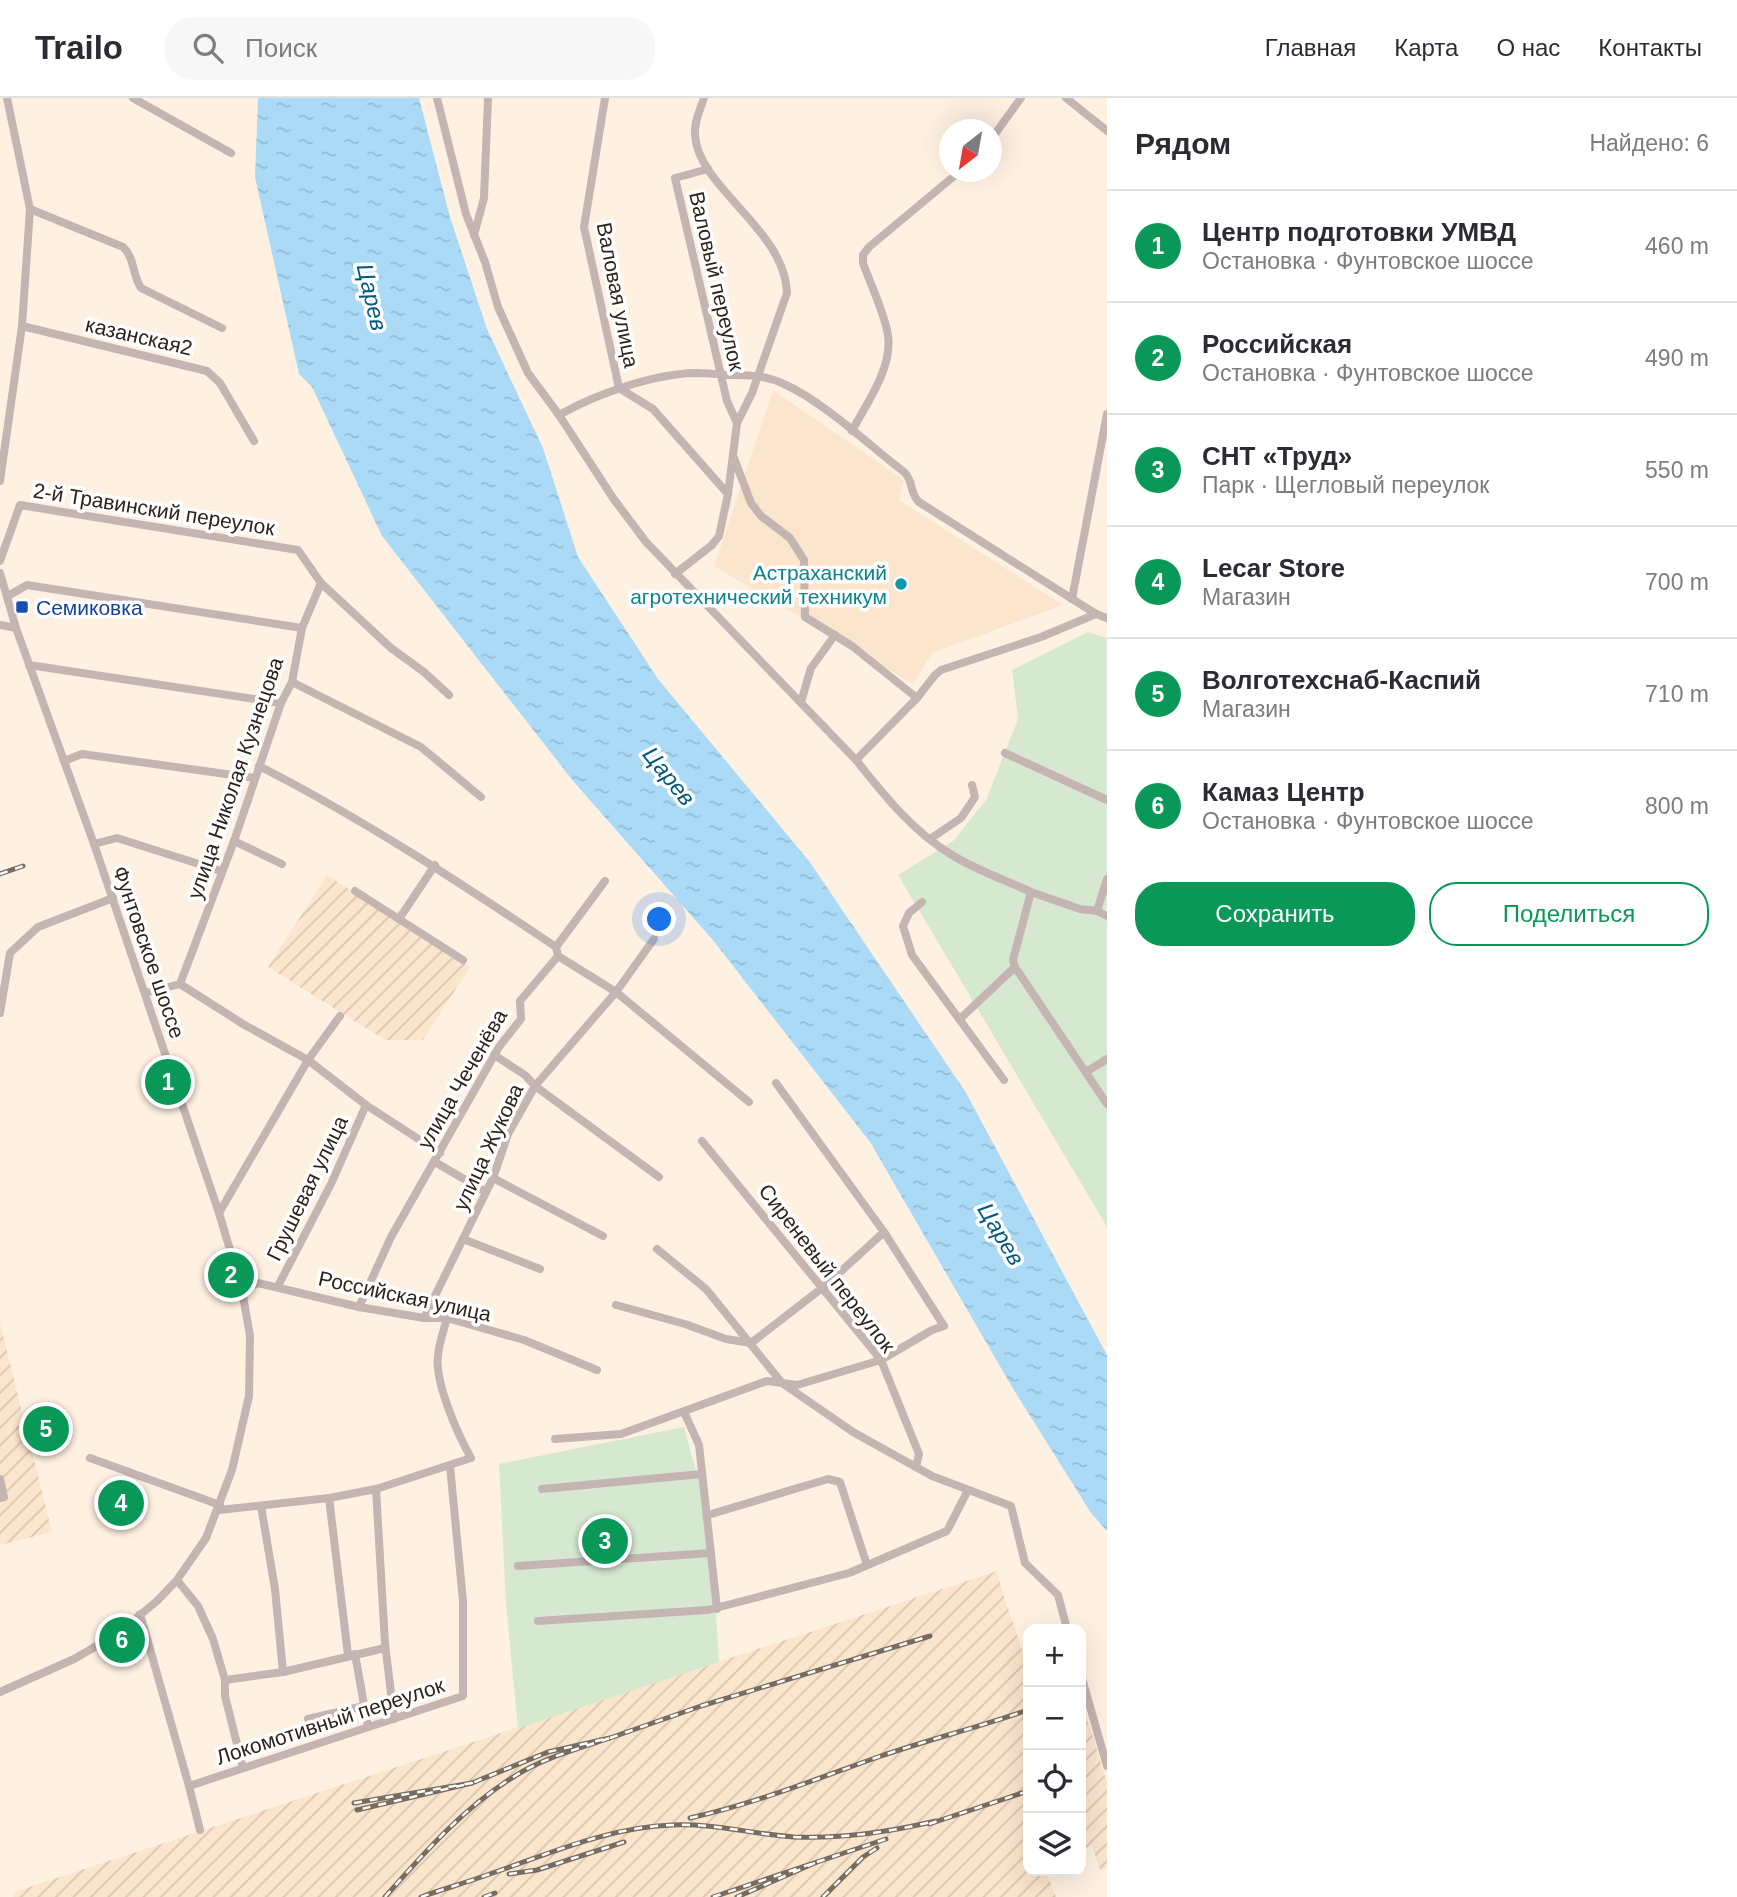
<!DOCTYPE html>
<html lang="ru">
<meta charset="utf-8">
<style>
body{margin:0;font-family:Arial,sans-serif;background:#f7f7f7;color:#2b2b33}
.controls{position:absolute;right:21px;bottom:21px;display:grid;overflow:hidden;border-radius:14px;box-shadow:0 7px 28px #0002}
.controls button{width:63px;height:63px;display:grid;place-items:center;padding:0;border:0;border-bottom:2px solid #e1e1e2;background:#fff;color:#2b2b33;font:35px sans-serif}
.compass{position:absolute;left:939px;top:21px;width:63px;height:63px;border-radius:50%;background:#fff;box-shadow:0 7px 28px #0002;rotate:211deg}
.you{position:absolute;left:660px;top:822px;width:24px;height:24px;margin:-18px;border:5px solid #fff;border-radius:50%;background:#1a73e8;box-shadow:0 0 0 10px #1a73e833}
.badge{display:grid;place-items:center;width:46px;height:46px;border-radius:50%;background:#0a9858;color:#fff;font-size:23px;font-weight:700}
.pin{position:absolute;translate:-50% -50%;border:4px solid #fff;box-shadow:0 2px 7px #0006}
.list{margin:0;padding:0;list-style:none}
h2{display:flex;justify-content:space-between;align-items:center;height:91px;margin:0;padding:0 28px;font-size:30px}
h2 small{font-size:23px;font-weight:400;color:#7c7c81}
.list li{display:grid;grid-template-columns:46px 1fr auto;gap:21px;align-items:center;box-sizing:border-box;height:112px;padding:0 28px;border-top:2px solid #e1e1e2}
.list b{display:block;font-size:26px;white-space:nowrap}
.list p{margin:0;font-size:23px;white-space:nowrap;color:#7c7c81}
.list em{font-size:23px;font-style:normal;color:#7c7c81}
.actions{display:flex;gap:14px;padding:21px 28px}
.actions a{flex:1;padding:16px 0;border:2px solid #0a9858;border-radius:28px;text-align:center;font-size:24px;color:#0a9858}
.actions .main{background:#0a9858;color:#fff}
.icon{flex:none;width:38px;height:38px;fill:none;stroke:currentColor;stroke-width:2;stroke-linecap:round;stroke-linejoin:round}
.map{position:relative;flex:none;width:1107px;height:1799px;overflow:hidden}
header{display:flex;align-items:center;gap:42px;box-sizing:border-box;height:98px;padding:0 35px;background:#fff;border-bottom:2px solid #e1e1e2}
header strong{font-size:33px}
nav{display:flex;gap:38px;margin-inline-start:auto;font-size:24px}
.search{width:490px;height:63px;background:#f7f7f7;display:flex;align-items:center;gap:18px;box-sizing:border-box;padding:0 24px;border-radius:28px;color:#7c7c81;font-size:26px}
main{display:flex}
aside{flex:1;background:#fff}
.map>svg:first-child{display:block}
.built{fill:#fce5cd}
.industrial{fill:url(#industrial-furrows)}
.garden{fill:#d6e9d0}
.water{fill:url(#water-ripples)}
.lines{fill:none;stroke-linecap:round;stroke-linejoin:round}
.minor{stroke:#c4b4b2;stroke-width:8}
.rail-casing{stroke:#766c60;stroke-width:5}
.rail{stroke:#fff;stroke-width:2.5;stroke-dasharray:8;stroke-linecap:butt}
.culture-dot{fill:#0f9aa8;stroke:#fff;stroke-width:2.5}
.transit-dot{fill:#1a4fb4;stroke:#fff;stroke-width:2.5}
.labels{text-anchor:middle;dominant-baseline:central;stroke-width:7;stroke-linejoin:round;paint-order:stroke}
.street-label{font-size:21px;fill:#2c241a;stroke:#fff}
.culture-label{font-size:21px;fill:#0d838f;stroke:#fff;text-anchor:end}
.transit-label{font-size:21px;fill:#164399;stroke:#fff;text-anchor:start}
.water-label{font-size:23px;font-style:italic;fill:#00597d;stroke:#fff}
</style>
<header>
<strong>Trailo</strong>
<div class="search"><svg class="icon" aria-label="search" viewBox="0 0 24 24"><circle cx="10" cy="10" r="6"/><path d="M15 15l6 6"/></svg>Поиск</div>
<nav><a>Главная</a><a>Карта</a><a>О нас</a><a>Контакты</a></nav>
</header>
<main>
<div class="map">
<svg width="1107" height="1799" viewBox="0 0 1107 1799">
<defs>
<pattern id="industrial-furrows" width="10" height="10" patternUnits="userSpaceOnUse" patternTransform="scale(1.75)"><rect width="10" height="10" fill="#fce5cd"/><path d="M-1 1l2-2M0 10L10 0M9 11l2-2" fill="none" stroke="#d8c4af"/></pattern>
<pattern id="water-ripples" width="26" height="14" patternUnits="userSpaceOnUse" patternTransform="scale(1.75)"><rect width="26" height="14" fill="#abdaf7"/><path d="M2 4q2-2 4 0t4 0M15 11q2-2 4 0t4 0" fill="none" stroke="#93bbd3"/></pattern>
</defs>
<rect width="100%" height="100%" fill="#fff1e2"/>
<path class="built" d="M 773,292 L 904,382 L 899,402 L 1063,507 L 932,555 L 913,586 L 714,468 Z"/>
<g class="industrial">
<path d="M 327,777 L 470,869 L 423,942 L 385,942 L 268,869 Z"/>
<path d="M 0,1225 L 52,1434 L 0,1447 Z"/>
<path d="M 997,1473 L 1005,1502 L 1028,1568 L 1028,1773 L 1046,1773 L 1056,1799 L 13,1799 L 17,1793 Z"/>
<path d="M 1081,1600 L 1107,1685 L 1107,1770 L 1100,1772 L 1092,1748 L 1081,1752 Z"/>
</g>
<g class="garden">
<path d="M 1088,534 L 1107,540 L 1107,807 L 1105,814 L 1107,816 L 1107,1129 L 898,777 L 953,743 L 986,702 L 1018,621 L 1012,572 Z"/>
<path d="M 684,1329 L 696,1373 L 700,1379 L 716,1513 L 719,1564 L 518,1630 L 506,1507 L 499,1366 Z"/>
</g>
<path class="water" d="M 258,0 L 419,0 L 450,119 L 487,231 L 543,350 L 578,459 L 658,581 L 809,763 L 965,993 L 1107,1257 L 1107,1433 L 1091,1415 L 1012,1289 L 870,1044 L 712,841 L 573,683 L 382,438 L 312,289 L 299,276 L 255,79 Z"/>
<g class="lines">
<g class="minor">
<path d="M 133,0 L 231,55"/>
<path d="M 437,0 L 466,116 L 485,164 L 498,209 L 528,275 L 559,317 L 613,400 L 646,444 L 856,662 C 883,696 913,734 952,757 C 976,772 1005,782 1031,794"/>
<path d="M 605,0 L 584,129 L 619,290 L 653,311 L 728,396"/>
<path d="M 1066,0 L 1107,33"/>
<path d="M 992,40 L 1021,0"/>
<path d="M 708,71 L 675,80 L 727,303 L 737,325"/>
<path d="M 30,111 L 123,149 C 135,160 132,177 141,190 L 222,230"/>
<path d="M 474,137 L 484,100 L 488,0"/>
<path d="M 22,228 L 207,273 L 220,285 L 254,343"/>
<path d="M 559,317 C 596,296 653,276 695,275 C 706,275 717,276 727,277 C 747,277 766,277 784,286 C 824,304 869,347 904,374 C 914,383 909,395 919,404 L 1096,516 L 1107,520"/>
<path d="M 852,333 C 866,306 893,270 888,237 C 884,213 871,188 863,165 L 863,157 L 869,149 L 959,74"/>
<path d="M 734,360 L 751,405 L 761,418 L 790,440 L 804,462 L 805,519 L 852,548 L 917,600"/>
<path d="M 0,383 L 22,228 L 30,111 L 7,0"/>
<path d="M 0,463 L 20,407 L 298,452 L 321,485 L 391,550 L 424,574 L 449,597"/>
<path d="M 0,475 L 16,530 L 94,746 L 219,1115 L 242,1192 L 250,1238 L 249,1298 L 232,1372 L 206,1440 L 177,1482 L 157,1503 L 117,1536 L 74,1561 L 0,1594"/>
<path d="M 675,476 L 712,447 L 719,438 L 728,396 L 737,325 L 752,295 L 787,195 C 785,131 698,90 695,37 C 694,24 700,12 704,0"/>
<path d="M 8,498 L 27,487 L 302,530"/>
<path d="M 1072,501 L 1107,316"/>
<path d="M 0,527 L 16,530"/>
<path d="M 29,567 L 281,605"/>
<path d="M 292,584 L 421,649 L 481,699"/>
<path d="M 801,604 L 811,570 L 835,537"/>
<path d="M 1005,655 L 1107,702"/>
<path d="M 856,662 L 917,600 L 935,577 L 941,572 L 1041,539 L 1096,516"/>
<path d="M 64,663 L 82,656 L 255,680"/>
<path d="M 259,668 C 363,721 459,784 556,849"/>
<path d="M 930,741 L 961,720 L 975,699 L 972,687"/>
<path d="M 234,743 L 282,766"/>
<path d="M 94,746 L 117,740 L 221,773"/>
<path d="M 355,793 L 463,862"/>
<path d="M 922,804 L 909,815 L 903,828 L 912,857 L 1004,982"/>
<path d="M 1097,813 L 1107,781"/>
<path d="M 1107,818 L 1097,813 L 1080,811 L 1031,794 L 1013,862 L 1015,869 L 1107,1006"/>
<path d="M 399,821 L 435,767"/>
<path d="M 558,858 L 616,894 L 749,1004"/>
<path d="M 180,886 L 234,743 L 281,605 L 292,584 L 302,530 L 321,485"/>
<path d="M 145,895 L 180,886 L 243,926 L 308,962 L 366,1007 L 440,1055"/>
<path d="M 0,915 L 10,855 L 38,829 L 113,800"/>
<path d="M 960,921 L 1015,869"/>
<path d="M 494,957 L 525,977 L 535,988 L 659,1079"/>
<path d="M 1086,974 L 1107,961"/>
<path d="M 702,1043 L 881,1262 L 919,1356 L 916,1369"/>
<path d="M 435,1064 L 486,1094"/>
<path d="M 493,1080 L 603,1138"/>
<path d="M 219,1115 L 308,962 L 340,918"/>
<path d="M 463,1141 L 540,1171"/>
<path d="M 657,1151 L 706,1191 L 782,1285 L 853,1334 L 932,1378 L 1011,1408 L 1025,1465 L 1058,1497 L 1067,1531"/>
<path d="M 278,1188 L 331,1086 L 366,1007"/>
<path d="M 242,1192 L 258,1185 L 359,1209 L 424,1220 L 447,1220 L 524,1242 L 597,1272"/>
<path d="M 616,1207 L 685,1226 L 726,1241 L 751,1245 L 826,1187 L 884,1134"/>
<path d="M 359,1209 L 391,1139 L 499,949 L 521,921 L 520,903 L 558,858 L 556,849 L 605,783"/>
<path d="M 424,1220 L 493,1080 L 508,1036 L 535,988 L 616,894 L 654,841"/>
<path d="M 684,1314 L 699,1347 L 717,1511"/>
<path d="M 555,1341 L 621,1336 L 767,1283 L 797,1287 L 881,1262 L 932,1232 L 944,1228 L 884,1134 L 776,985"/>
<path d="M 90,1360 L 220,1407"/>
<path d="M 0,1381 L 4,1399 L 0,1400"/>
<path d="M 376,1391 L 385,1545 L 394,1621"/>
<path d="M 542,1391 L 702,1376"/>
<path d="M 329,1400 L 348,1557"/>
<path d="M 261,1408 L 275,1491 L 283,1574"/>
<path d="M 219,1412 L 329,1400 L 376,1391 L 471,1360 C 458,1337 434,1283 438,1257 C 439,1245 444,1232 447,1220"/>
<path d="M 708,1417 L 828,1381 L 840,1384 L 867,1467"/>
<path d="M 518,1468 L 711,1455"/>
<path d="M 177,1482 L 198,1508 L 213,1541 L 225,1582 L 225,1598 L 243,1670"/>
<path d="M 140,1516 L 189,1688 L 200,1732"/>
<path d="M 538,1523 L 708,1512 L 849,1475 L 947,1433 L 968,1392"/>
<path d="M 355,1556 L 368,1629"/>
<path d="M 1081,1577 L 1107,1668"/>
<path d="M 225,1582 L 283,1574 L 385,1550"/>
<path d="M 308,1621 L 364,1608"/>
<path d="M 189,1688 L 463,1598 L 463,1503 L 450,1368"/>
</g>
<g class="rail-casing">
<g id="rail">
<path d="M 0,776 L 23,768"/>
<path d="M 610,1640 L 701,1608 L 930,1538"/>
<path d="M 354,1705 L 472,1685 L 357,1712"/>
<path d="M 690,1720 C 754,1706 816,1681 878,1659 C 927,1642 976,1630 1025,1613"/>
<path d="M 929,1726 L 1028,1693"/>
<path d="M 817,1764 L 886,1741"/>
<path d="M 509,1776 L 537,1772 L 624,1744"/>
<path d="M 385,1799 C 424,1755 464,1709 515,1678 C 543,1660 578,1651 610,1640 L 548,1654 L 472,1685"/>
<path d="M 421,1799 C 443,1791 465,1785 487,1777 C 546,1757 608,1729 672,1727 C 713,1725 752,1736 794,1739 C 843,1741 889,1734 936,1723"/>
<path d="M 484,1799 L 495,1795"/>
<path d="M 713,1799 L 817,1764 L 737,1799"/>
<path d="M 823,1799 L 863,1759 L 877,1750"/>
</g>
</g>
<use href="#rail" class="rail"/>
</g>
<circle class="culture-dot" cx="901" cy="486" r="7"/>
<rect class="transit-dot" x="15" y="502" width="14" height="14" rx="3.5"/>
<g class="labels">
<g class="street-label">
<text transform="translate(717 183) rotate(77)">Валовый переулок</text>
<text transform="translate(618 197) rotate(79)">Валовая улица</text>
<text transform="translate(139 238) rotate(13)">казанская2</text>
<text transform="translate(154 411) rotate(9)">2-й Травинский переулок</text>
<text transform="translate(235 680) rotate(-71)">улица Николая Кузнецова</text>
<text transform="translate(149 854) rotate(71)">Фунтовское шоссе</text>
<text transform="translate(462 981) rotate(-60)">улица Чеченёва</text>
<text transform="translate(488 1049) rotate(-65)">улица Жукова</text>
<text transform="translate(307 1090) rotate(-64)">Грушевая улица</text>
<text transform="translate(827 1170) rotate(52)">Сиреневый переулок</text>
<text transform="translate(405 1198) rotate(12)">Российская улица</text>
<text transform="translate(330 1623) rotate(-18)">Локомотивный переулок</text>
</g>
<g class="culture-label">
<text x="887" y="474">Астраханский<tspan x="887" dy="24">агротехнический техникум</tspan></text>
</g>
<g class="transit-label">
<text x="36" y="509">Семиковка</text>
</g>
<g class="water-label">
<text transform="translate(372 199) rotate(77)">Царев</text>
<text transform="translate(669 678) rotate(51)">Царев</text>
<text transform="translate(1001 1136) rotate(59)">Царев</text>
</g>
</g>
</svg>
<div class="controls">
<button>+</button>
<button>−</button>
<button><svg class="icon" aria-label="locate" viewBox="0 0 24 24"><circle cx="12" cy="12" r="6"/><path d="M12 2v4M12 18v4M2 12h4M18 12h4"/></svg></button>
<button><svg class="icon" aria-label="layers" viewBox="0 0 24 24"><path d="M12 4l9 5-9 5-9-5zM3 14l9 5 9-5"/></svg></button>
</div>
<svg class="compass" viewBox="-18 -18 36 36"><path d="M0-13l5 13h-10z" fill="#e53935"/><path d="M0 13l5-13h-10z" fill="#7c7c81"/></svg>
<div class="you"></div>
<div class="pin badge" style="left:168px;top:984px">1</div>
<div class="pin badge" style="left:231px;top:1177px">2</div>
<div class="pin badge" style="left:605px;top:1443px">3</div>
<div class="pin badge" style="left:121px;top:1405px">4</div>
<div class="pin badge" style="left:46px;top:1331px">5</div>
<div class="pin badge" style="left:122px;top:1542px">6</div>
</div>
<aside>
<h2>Рядом<small>Найдено: 6</small></h2>
<ul class="list">
<li><span class="badge">1</span><div><b>Центр подготовки УМВД</b><p>Остановка · Фунтовское шоссе</p></div><em>460 m</em></li>
<li><span class="badge">2</span><div><b>Российская</b><p>Остановка · Фунтовское шоссе</p></div><em>490 m</em></li>
<li><span class="badge">3</span><div><b>СНТ «Труд»</b><p>Парк · Щегловый переулок</p></div><em>550 m</em></li>
<li><span class="badge">4</span><div><b>Lecar Store</b><p>Магазин</p></div><em>700 m</em></li>
<li><span class="badge">5</span><div><b>Волготехснаб-Каспий</b><p>Магазин</p></div><em>710 m</em></li>
<li><span class="badge">6</span><div><b>Камаз Центр</b><p>Остановка · Фунтовское шоссе</p></div><em>800 m</em></li>
</ul>
<div class="actions"><a class="main">Сохранить</a><a>Поделиться</a></div>
</aside>
</main>
